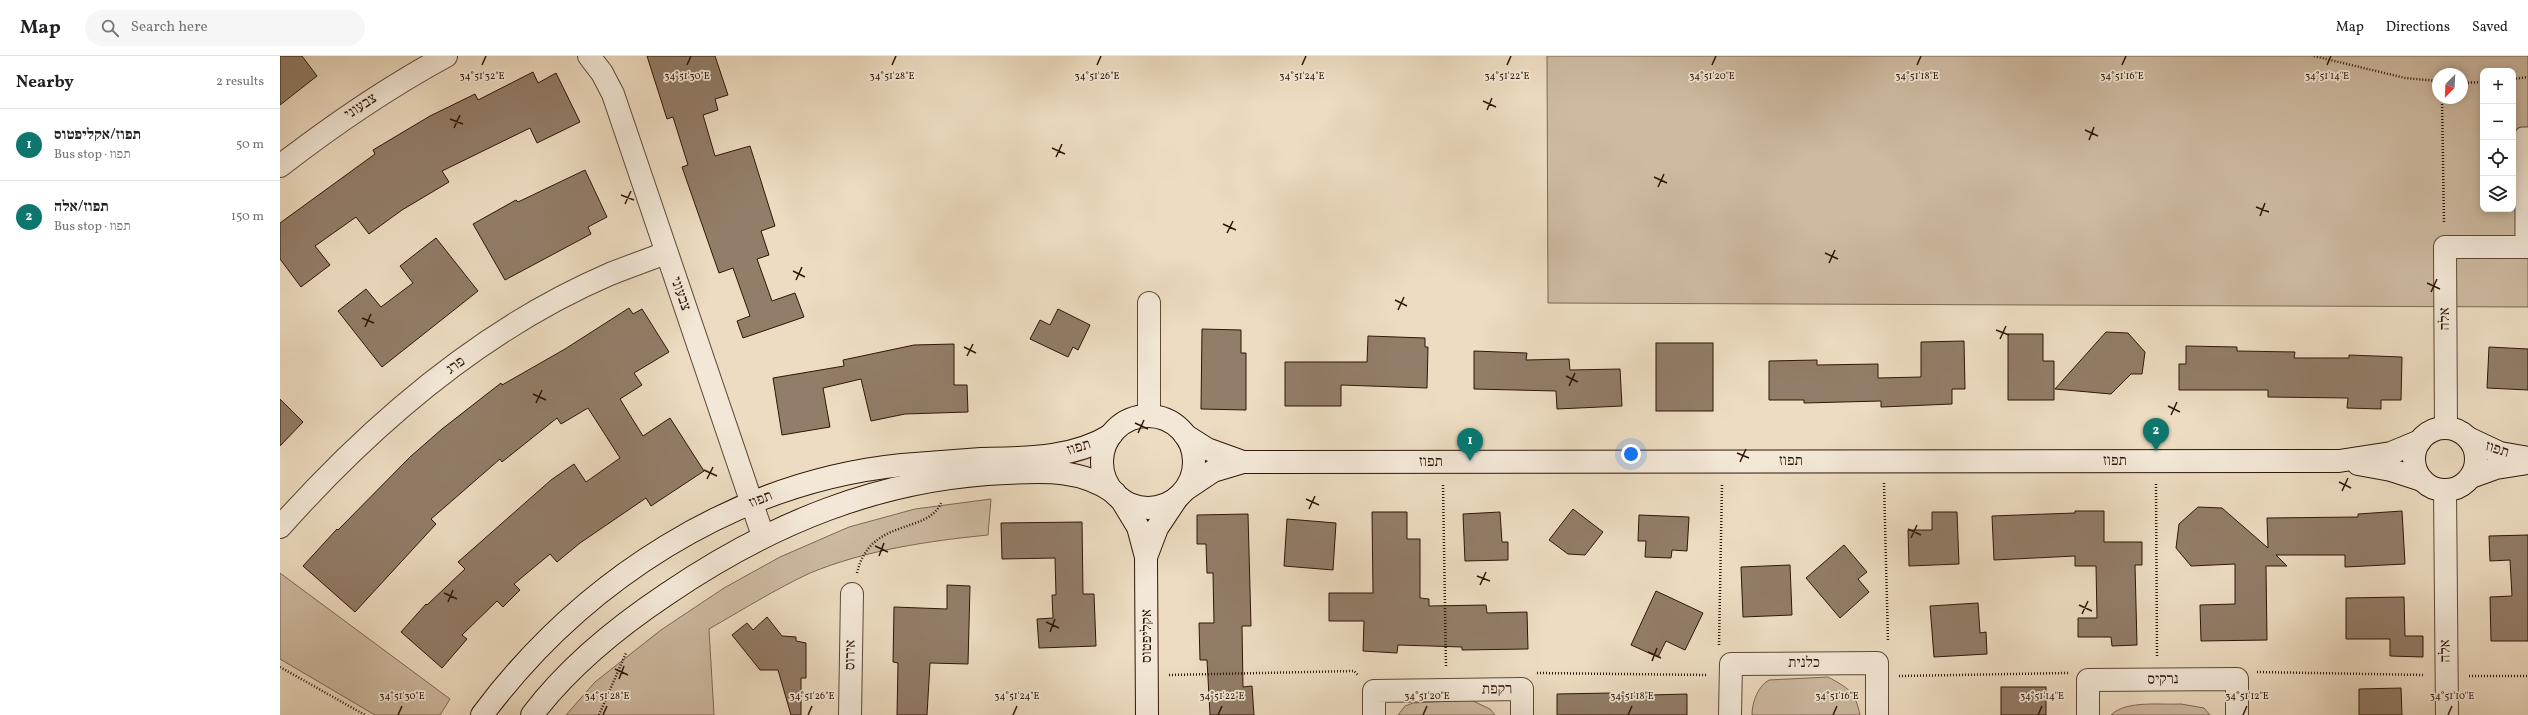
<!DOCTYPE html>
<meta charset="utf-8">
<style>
body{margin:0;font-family:Vollkorn,"Frank Ruhl Libre",serif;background:#f6f6f6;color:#202124}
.controls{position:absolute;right:12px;top:12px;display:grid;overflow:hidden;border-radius:8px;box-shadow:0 2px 10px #0003}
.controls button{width:36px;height:36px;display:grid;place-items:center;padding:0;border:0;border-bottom:1px solid #e0e0e0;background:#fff;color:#202124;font:20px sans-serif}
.compass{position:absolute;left:2152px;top:12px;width:36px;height:36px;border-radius:50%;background:#fff;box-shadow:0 2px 10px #0003;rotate:204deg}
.you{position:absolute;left:1351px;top:398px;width:14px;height:14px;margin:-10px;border:3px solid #fff;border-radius:50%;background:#1a73e8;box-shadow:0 0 0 6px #1a73e833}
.badge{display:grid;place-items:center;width:26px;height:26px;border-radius:50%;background:#0f766e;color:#fff;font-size:13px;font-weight:700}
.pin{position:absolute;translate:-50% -33px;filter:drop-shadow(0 1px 2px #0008)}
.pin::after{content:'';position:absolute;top:21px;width:14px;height:12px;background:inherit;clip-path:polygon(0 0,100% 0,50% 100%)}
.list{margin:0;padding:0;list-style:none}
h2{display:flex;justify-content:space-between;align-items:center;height:52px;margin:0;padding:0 16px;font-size:17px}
h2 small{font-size:13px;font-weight:400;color:#757577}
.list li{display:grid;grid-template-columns:26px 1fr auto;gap:12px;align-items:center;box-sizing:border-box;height:72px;padding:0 16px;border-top:1px solid #e0e0e0}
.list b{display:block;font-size:15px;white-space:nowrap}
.list p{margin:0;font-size:13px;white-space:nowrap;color:#757577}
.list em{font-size:13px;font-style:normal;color:#757577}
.icon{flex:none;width:22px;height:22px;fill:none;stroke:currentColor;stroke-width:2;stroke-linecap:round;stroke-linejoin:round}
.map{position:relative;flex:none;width:2248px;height:659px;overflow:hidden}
header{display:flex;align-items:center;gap:24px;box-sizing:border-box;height:56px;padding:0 20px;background:#fff;border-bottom:1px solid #e0e0e0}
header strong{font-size:19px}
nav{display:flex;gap:22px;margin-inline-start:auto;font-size:14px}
.search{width:280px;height:36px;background:#f6f6f6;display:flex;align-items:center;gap:10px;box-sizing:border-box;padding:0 14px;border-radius:22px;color:#757577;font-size:15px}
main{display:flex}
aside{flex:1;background:#fff}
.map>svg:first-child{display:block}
.green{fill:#cdbaa1;stroke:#7e6854;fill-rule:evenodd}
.building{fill:#927d68;stroke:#2f1607}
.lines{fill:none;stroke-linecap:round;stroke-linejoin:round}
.lane-casing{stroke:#5e4836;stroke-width:15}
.street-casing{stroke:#5e4836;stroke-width:24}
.secondary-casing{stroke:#2f1607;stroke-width:24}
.path{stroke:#2f1607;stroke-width:2.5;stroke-dasharray:1 2;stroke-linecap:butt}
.lane{stroke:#f3e8d7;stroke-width:13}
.street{stroke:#f3e8d7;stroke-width:22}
.secondary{stroke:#f3e8d7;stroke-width:22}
.ticks{fill:none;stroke:#2f1607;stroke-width:1.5}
.labels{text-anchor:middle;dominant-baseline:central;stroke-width:3.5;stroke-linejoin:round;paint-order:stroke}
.street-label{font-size:15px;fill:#2f1607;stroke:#f3e8d7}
.ticks-label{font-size:10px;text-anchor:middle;fill:#2f1607;stroke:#f3e8d7;stroke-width:3.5;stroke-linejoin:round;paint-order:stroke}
</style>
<header>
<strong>Map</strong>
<div class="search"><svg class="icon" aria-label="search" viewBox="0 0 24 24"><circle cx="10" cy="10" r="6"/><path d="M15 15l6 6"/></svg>Search here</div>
<nav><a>Map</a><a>Directions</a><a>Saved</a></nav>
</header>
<main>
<aside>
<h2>Nearby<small>2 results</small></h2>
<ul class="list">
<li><span class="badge">1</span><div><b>תפוז/אקליפטוס</b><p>Bus stop · תפוז</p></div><em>50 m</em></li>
<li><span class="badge">2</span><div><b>תפוז/אלה</b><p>Bus stop · תפוז</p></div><em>150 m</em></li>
</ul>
</aside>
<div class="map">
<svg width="2248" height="659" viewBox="0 0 2248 659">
<rect width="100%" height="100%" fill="#eddcc1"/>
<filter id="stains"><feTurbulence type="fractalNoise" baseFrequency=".005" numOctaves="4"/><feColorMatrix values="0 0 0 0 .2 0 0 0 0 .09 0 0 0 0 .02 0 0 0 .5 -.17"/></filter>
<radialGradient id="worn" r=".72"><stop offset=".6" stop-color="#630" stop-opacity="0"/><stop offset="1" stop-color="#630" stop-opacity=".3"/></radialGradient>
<g class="green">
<path d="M 1267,0 L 2248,0 L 2248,251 L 1268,247 ZM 2203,15 L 2233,15 L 2233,153 L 2203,153 ZM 2158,18 L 2182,18 L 2182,42 L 2158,42 Z"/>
<path d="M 711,443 L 708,479 C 648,485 586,494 530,517 C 496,533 462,554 429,573 L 434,659 L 286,659 L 315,626 L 381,574 L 444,532 L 500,501 L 569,471 L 635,453 Z"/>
<path d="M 0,517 L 170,643 L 160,659 L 95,659 L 0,603 Z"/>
<path d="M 1548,621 C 1568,632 1575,635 1580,659 L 1472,659 C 1472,646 1478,630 1489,624 Z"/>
<path d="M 1191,644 L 1210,653 L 1215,659 L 1118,659 L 1125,650 L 1133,647 Z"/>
<path d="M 1901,648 L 1924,652 L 1930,659 L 1831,659 C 1846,644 1881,649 1901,648 Z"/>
</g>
<g class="building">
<path d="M 0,0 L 22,0 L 37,20 L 0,49 Z"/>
<path d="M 367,0 L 435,0 L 448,39 L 435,43 L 438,54 L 423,59 L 435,100 L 470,90 L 495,170 L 481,175 L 489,199 L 477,203 L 492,245 L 515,237 L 524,261 L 463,282 L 457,265 L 470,260 L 453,212 L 439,217 L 402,111 L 408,109 L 393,61 L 387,63 Z"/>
<path d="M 253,16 L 258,27 L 276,17 L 300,66 L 257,87 L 250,72 L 162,115 L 169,126 L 122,154 L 89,178 L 76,161 L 35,190 L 50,209 L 21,231 L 0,203 L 0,167 L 95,98 L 93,94 L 150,60 L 195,38 L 198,44 Z"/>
<path d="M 305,114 L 327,161 L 308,171 L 311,178 L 225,224 L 193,168 L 236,144 L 238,146 Z"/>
<path d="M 156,182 L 198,235 L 102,311 L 58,255 L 86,233 L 101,251 L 133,227 L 120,210 Z"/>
<path d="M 349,252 L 353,258 L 362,253 L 389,296 L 354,317 L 362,329 L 340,343 L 363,380 L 390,362 L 424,415 L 371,450 L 366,442 L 300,487 L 277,506 L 270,498 L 234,528 L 240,534 L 223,551 L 217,545 L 182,579 L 187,583 L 162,612 L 121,576 L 146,548 L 147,549 L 185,513 L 178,506 L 271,424 L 294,408 L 306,426 L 340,402 L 308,352 L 281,368 L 277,362 L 222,406 L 220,403 L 151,463 L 156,468 L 75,556 L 23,510 L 57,473 L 58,474 L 130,401 L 162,373 L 221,327 L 222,329 L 285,293 Z"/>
<path d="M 778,253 L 810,269 L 798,294 L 793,291 L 788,301 L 750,283 L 760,264 L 770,269 Z"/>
<path d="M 922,273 L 961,274 L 961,297 L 966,297 L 966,354 L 921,353 Z"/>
<path d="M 1826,276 L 1848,277 L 1865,296 L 1862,318 L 1851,318 L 1831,338 L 1775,333 Z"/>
<path d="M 1728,278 L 1763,278 L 1763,305 L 1774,305 L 1774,344 L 1728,344 Z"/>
<path d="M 1088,280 L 1145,282 L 1145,291 L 1148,291 L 1147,332 L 1061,329 L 1061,350 L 1005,350 L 1005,306 L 1087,306 Z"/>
<path d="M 1684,285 L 1685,333 L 1672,333 L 1672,348 L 1601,351 L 1601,345 L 1524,347 L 1524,344 L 1489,344 L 1489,305 L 1537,304 L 1537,309 L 1598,308 L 1598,322 L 1641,321 L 1641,286 Z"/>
<rect x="1376" y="287" width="57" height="68"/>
<path d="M 674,288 L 674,329 L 687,329 L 688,356 L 625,358 L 591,365 L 581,323 L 543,332 L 550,371 L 502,379 L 493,322 L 564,310 L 563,304 L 634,289 Z"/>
<path d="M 1906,290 L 1957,291 L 1957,295 L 2015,296 L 2014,302 L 2069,302 L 2069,299 L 2122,301 L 2121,344 L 2101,344 L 2101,353 L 2067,352 L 2068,342 L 1988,341 L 1988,334 L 1899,334 L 1899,308 L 1906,308 Z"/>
<path d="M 2209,291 L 2248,293 L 2248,334 L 2207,332 Z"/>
<path d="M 1194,295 L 1247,297 L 1246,304 L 1289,303 L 1290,314 L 1340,313 L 1342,350 L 1277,353 L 1276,335 L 1194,333 Z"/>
<path d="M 0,343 L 23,366 L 0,390 Z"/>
<path d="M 1918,451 L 1942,452 L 1988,492 L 1987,462 L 2078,461 L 2078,458 L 2122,455 L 2125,508 L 2065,511 L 2065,499 L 1996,499 L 2007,510 L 1986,510 L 1987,584 L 1921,585 L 1920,549 L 1955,548 L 1955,508 L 1911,510 L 1896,492 L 1899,468 Z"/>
<path d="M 1293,453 L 1323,476 L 1305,499 L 1288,498 L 1269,484 Z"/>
<path d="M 1795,455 L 1824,455 L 1824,486 L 1862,486 L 1862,509 L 1855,509 L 1857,589 L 1832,590 L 1831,581 L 1798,581 L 1798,562 L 1817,562 L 1816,510 L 1795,510 L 1795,500 L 1714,504 L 1712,460 L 1795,457 Z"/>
<path d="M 1092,456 L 1127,456 L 1127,483 L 1140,483 L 1140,542 L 1149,543 L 1149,550 L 1206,549 L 1207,557 L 1247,556 L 1248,593 L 1182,594 L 1182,591 L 1118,589 L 1117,597 L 1083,595 L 1084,565 L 1049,565 L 1049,537 L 1093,537 Z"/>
<path d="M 1220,456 L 1222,486 L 1228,486 L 1228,504 L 1185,505 L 1183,458 Z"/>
<path d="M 1652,456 L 1677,456 L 1679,508 L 1629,510 L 1628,474 L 1652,474 Z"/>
<path d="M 968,458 L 971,570 L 962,570 L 963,631 L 972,630 L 974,659 L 930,659 L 927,604 L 920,604 L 919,567 L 934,567 L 933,517 L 927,517 L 926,488 L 917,488 L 917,459 Z"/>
<path d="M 1359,459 L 1409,461 L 1407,495 L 1392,494 L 1391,502 L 1365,501 L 1366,485 L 1358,485 Z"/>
<path d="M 1007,463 L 1056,467 L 1053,514 L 1004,510 Z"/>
<path d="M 802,466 L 803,538 L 814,538 L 816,590 L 759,592 L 757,563 L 773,562 L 772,539 L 776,539 L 775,502 L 722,503 L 721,467 Z"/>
<path d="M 2248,479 L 2248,585 L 2211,585 L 2210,541 L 2232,540 L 2230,504 L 2210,505 L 2209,480 Z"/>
<path d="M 1564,489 L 1587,516 L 1578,523 L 1589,536 L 1560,562 L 1526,522 Z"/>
<path d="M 1510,509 L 1512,559 L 1463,561 L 1461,511 Z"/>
<path d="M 667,529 L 690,530 L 688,608 L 650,607 L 647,659 L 617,659 L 618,607 L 613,606 L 614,551 L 667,553 Z"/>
<path d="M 1376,535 L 1423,557 L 1405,594 L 1386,585 L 1378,601 L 1351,589 Z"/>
<path d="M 2124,541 L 2125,580 L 2143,580 L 2143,601 L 2110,600 L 2110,583 L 2066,583 L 2066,542 Z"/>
<path d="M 1698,547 L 1700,577 L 1706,576 L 1707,598 L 1654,601 L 1650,550 Z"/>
<path d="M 487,561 L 502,580 L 516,581 L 516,585 L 526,587 L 526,622 L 521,622 L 521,659 L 511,659 L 498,614 L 480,614 L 452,579 L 467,567 L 473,574 Z"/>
<rect x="1721" y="631" width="45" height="28"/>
<path d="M 2121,632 L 2122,659 L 2079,659 L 2079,633 Z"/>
<path d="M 1331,637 L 1331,640 L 1407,638 L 1407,659 L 1277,659 L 1277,638 Z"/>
</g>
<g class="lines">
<g class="lane-casing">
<path id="lane" d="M 2242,191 L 2242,78 L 2248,78"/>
</g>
<g class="street-casing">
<g id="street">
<path d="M 309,0 L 322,17 L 333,38 L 483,480"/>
<path d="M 0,110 C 53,69 107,32 166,0"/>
<path d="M 869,360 L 869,247"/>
<path d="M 2166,372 L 2165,191 L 2248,191"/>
<path d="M 2165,434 L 2167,659"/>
<path d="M 0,471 C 91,369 202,273 330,218 C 348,211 367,204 386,197"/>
<path d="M 570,659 L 572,538"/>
<path d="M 1094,659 L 1094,635 L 1242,633 L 1242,659"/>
<path d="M 1450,659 L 1451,608 L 1597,607 L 1597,659"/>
<path d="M 1808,659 L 1808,624 L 1957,623 L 1957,659"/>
</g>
</g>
<g class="secondary-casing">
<g id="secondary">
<circle cx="868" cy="406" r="46"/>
<circle cx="2165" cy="403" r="31"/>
<path d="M 905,379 L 927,393 L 963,406"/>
<path d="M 2188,382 L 2220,397 L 2248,402"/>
<path d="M 2078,408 L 2111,414 L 2142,424"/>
<path d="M 2191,421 L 2216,412 L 2247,407"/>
<path d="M 906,433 L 933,415 L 963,406 L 2059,405 L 2111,397 L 2140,385"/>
<path d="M 841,443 L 858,471 L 866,501 L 867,659"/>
<path d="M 866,501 L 877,472 L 897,442"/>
<path d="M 202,659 C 302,525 454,426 622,409 C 649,407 675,405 701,403 C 745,402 792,403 831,379"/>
<path d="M 252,659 C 289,610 336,572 387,538 C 490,468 600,422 726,417 C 765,415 802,413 835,437"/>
</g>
</g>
<g class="path">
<path d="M 2034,0 L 2125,22 L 2158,25"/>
<path d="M 2233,23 L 2248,21"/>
<path d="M 2182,27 L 2203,26"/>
<path d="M 2162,42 L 2164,168"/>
<path d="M 1604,427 L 1608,586"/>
<path d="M 1876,428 L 1877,601"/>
<path d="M 1163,429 L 1166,612"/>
<path d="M 577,517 C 590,461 647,479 661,447"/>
<path d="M 1439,589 L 1442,428"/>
<path d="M 0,611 L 85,659"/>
<path d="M 1977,616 L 2144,619"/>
<path d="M 1257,617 L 1428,619"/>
<path d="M 889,619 L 1074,615 L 1078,619"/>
<path d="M 1619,620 L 1788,617"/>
<path d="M 2189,620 L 2248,620"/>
<path d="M 319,659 L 346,597"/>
</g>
<use href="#lane" class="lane"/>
<use href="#street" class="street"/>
<use href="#secondary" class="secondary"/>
</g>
<path class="ticks" d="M 202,9 L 206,0M 407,9 L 411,0M 612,9 L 616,0M 817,9 L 821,0M 1022,9 L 1026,0M 1227,9 L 1231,0M 1432,9 L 1436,0M 1637,9 L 1641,0M 1842,9 L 1846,0M 2047,9 L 2051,0M 1203,45 L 1216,51M 1207,54 L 1212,42M 170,63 L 183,68M 174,72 L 180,59M 1805,74 L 1818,80M 1809,84 L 1814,71M 772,92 L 785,98M 776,101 L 782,88M 1374,121 L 1387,127M 1378,131 L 1384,118M 341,139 L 354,144M 345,148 L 351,135M 1976,151 L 1989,156M 1980,160 L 1985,147M 943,168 L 956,174M 947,177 L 953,165M 1545,197 L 1558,203M 1549,207 L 1555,194M 513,215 L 525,221M 516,224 L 522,211M 2147,227 L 2160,233M 2151,236 L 2157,223M 1115,244 L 1127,250M 1118,254 L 1124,241M 82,262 L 94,267M 85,271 L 91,258M 1716,274 L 1729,279M 1720,283 L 1726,270M 684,291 L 696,297M 687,300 L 693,288M 1286,320 L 1298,326M 1289,330 L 1295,317M 253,338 L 266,344M 256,347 L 262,334M 1888,350 L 1900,356M 1891,359 L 1897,346M 855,367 L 868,373M 858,377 L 864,364M 1457,397 L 1469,402M 1460,406 L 1466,393M 424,414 L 437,420M 427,423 L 433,411M 2059,426 L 2071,432M 2062,435 L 2068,422M 1026,443 L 1039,449M 1029,453 L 1035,440M 1628,473 L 1641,479M 1631,482 L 1637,469M 595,490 L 608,496M 599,500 L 604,487M 1197,520 L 1210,525M 1200,529 L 1206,516M 164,537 L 177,543M 168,546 L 173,534M 1799,549 L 1812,555M 1802,558 L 1808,545M 766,566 L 779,572M 770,576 L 775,563M 1368,596 L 1381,602M 1372,605 L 1377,592M 335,613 L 348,619M 339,623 L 344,610M 118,659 L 122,650M 323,659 L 327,650M 528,659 L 532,650M 733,659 L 737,650M 938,659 L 942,650M 1143,659 L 1147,650M 1348,659 L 1352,650M 1553,659 L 1557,650M 1758,659 L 1762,650M 1963,659 L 1967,650M 2168,659 L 2172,650"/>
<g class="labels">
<g class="street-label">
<text transform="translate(81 51) rotate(-33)">צבעוני</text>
<text transform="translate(400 238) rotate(71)">צבעוני</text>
<text transform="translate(2165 263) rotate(-90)">אלה</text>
<text transform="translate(176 310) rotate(-36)">פרג</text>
<text transform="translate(799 392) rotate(-17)">תפוז</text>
<text transform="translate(2217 394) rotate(18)">תפוז</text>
<text x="1511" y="405">תפוז</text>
<text x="1835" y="405">תפוז</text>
<text x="1151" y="406">תפוז</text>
<text transform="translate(481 444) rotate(-21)">תפוז</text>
<text transform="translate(867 580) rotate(-90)">אקליפטוס</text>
<text transform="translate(2166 595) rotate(-91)">אלה</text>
<text transform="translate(571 599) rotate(-89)">אירוס</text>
<text x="1524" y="607">כלנית</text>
<text transform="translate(1883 624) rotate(-1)">נרקיס</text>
<text transform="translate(1217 634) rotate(-1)">רקפת</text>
</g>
</g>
<g class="ticks-label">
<text x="202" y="23">34°51'32"E</text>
<text x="407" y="23">34°51'30"E</text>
<text x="612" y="23">34°51'28"E</text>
<text x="817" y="23">34°51'26"E</text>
<text x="1022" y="23">34°51'24"E</text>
<text x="1227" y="23">34°51'22"E</text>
<text x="1432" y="23">34°51'20"E</text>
<text x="1637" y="23">34°51'18"E</text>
<text x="1842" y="23">34°51'16"E</text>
<text x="2047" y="23">34°51'14"E</text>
<text x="122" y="643">34°51'30"E</text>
<text x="327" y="643">34°51'28"E</text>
<text x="532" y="643">34°51'26"E</text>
<text x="737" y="643">34°51'24"E</text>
<text x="942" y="643">34°51'22"E</text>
<text x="1147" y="643">34°51'20"E</text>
<text x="1352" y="643">34°51'18"E</text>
<text x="1557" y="643">34°51'16"E</text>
<text x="1762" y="643">34°51'14"E</text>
<text x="1967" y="643">34°51'12"E</text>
<text x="2172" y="643">34°51'10"E</text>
</g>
<rect width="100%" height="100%" filter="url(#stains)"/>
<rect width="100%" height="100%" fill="url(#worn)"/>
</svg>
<div class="controls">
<button>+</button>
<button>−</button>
<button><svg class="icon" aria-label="locate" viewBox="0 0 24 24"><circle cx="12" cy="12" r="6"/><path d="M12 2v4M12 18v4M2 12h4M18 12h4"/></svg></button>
<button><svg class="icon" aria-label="layers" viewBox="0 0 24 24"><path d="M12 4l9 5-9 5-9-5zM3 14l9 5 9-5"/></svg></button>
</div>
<svg class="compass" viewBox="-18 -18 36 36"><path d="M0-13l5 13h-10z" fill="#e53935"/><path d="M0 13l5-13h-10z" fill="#757577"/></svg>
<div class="you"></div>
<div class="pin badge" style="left:1190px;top:405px">1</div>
<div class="pin badge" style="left:1876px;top:395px">2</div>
</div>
</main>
